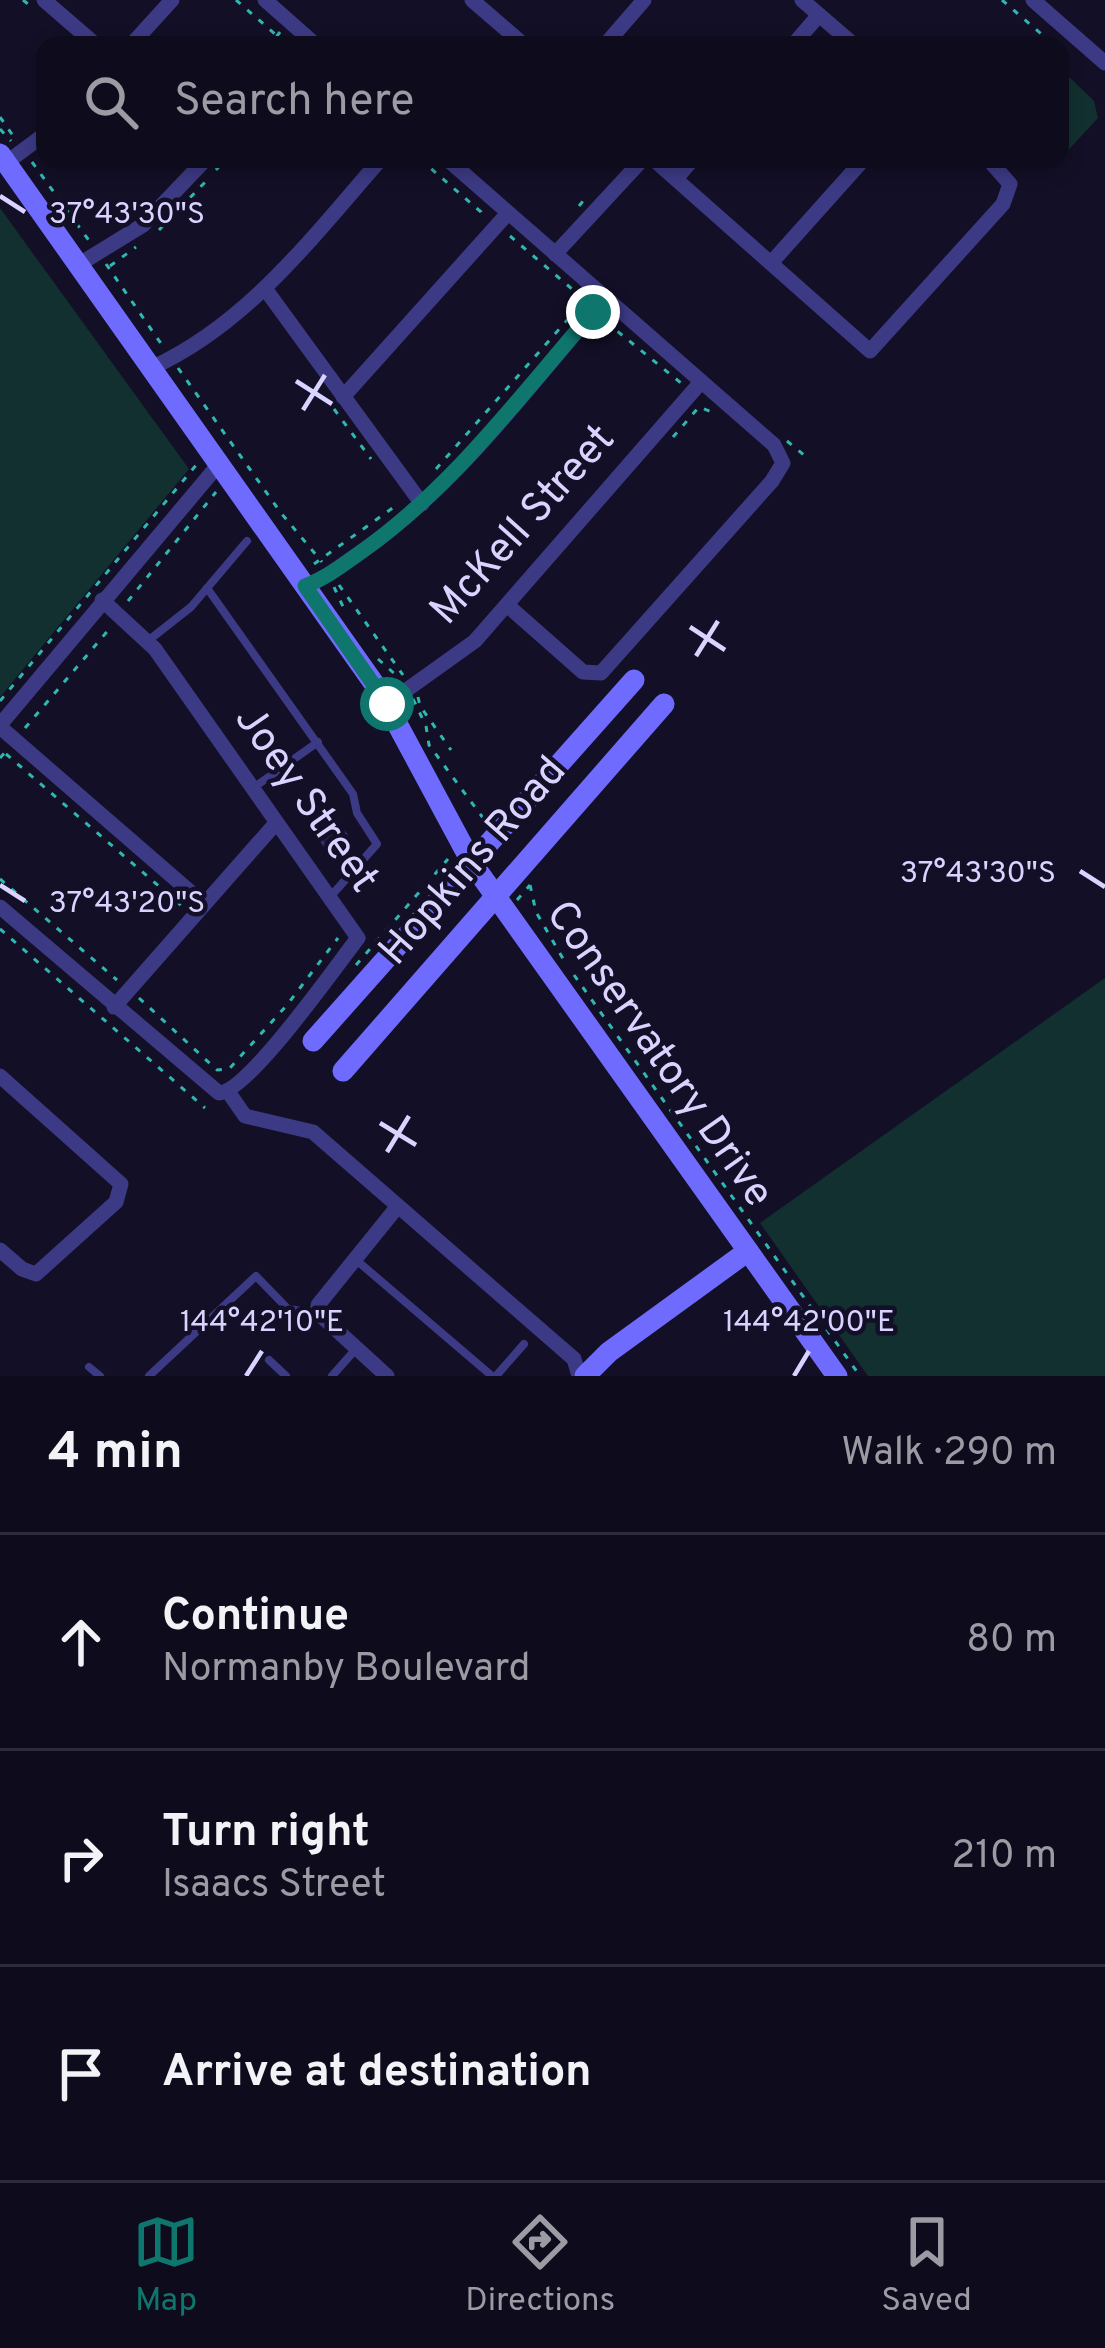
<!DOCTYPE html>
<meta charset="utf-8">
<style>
body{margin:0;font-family:Overpass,sans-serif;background:#171425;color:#f1f3f6}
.stop{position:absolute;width:36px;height:36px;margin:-27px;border:9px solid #0f766e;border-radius:50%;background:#fff}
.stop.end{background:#0f766e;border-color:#fff;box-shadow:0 3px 12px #0008}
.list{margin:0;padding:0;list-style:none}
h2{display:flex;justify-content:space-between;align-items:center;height:156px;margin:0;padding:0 48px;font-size:51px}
h2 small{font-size:39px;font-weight:400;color:#9b9ba3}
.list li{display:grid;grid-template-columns:78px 1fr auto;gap:36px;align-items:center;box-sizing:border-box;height:216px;padding:0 48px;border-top:3px solid #2e2b3b}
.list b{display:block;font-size:45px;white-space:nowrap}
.list p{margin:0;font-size:39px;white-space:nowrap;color:#9b9ba3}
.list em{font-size:39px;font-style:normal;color:#9b9ba3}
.icon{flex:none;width:66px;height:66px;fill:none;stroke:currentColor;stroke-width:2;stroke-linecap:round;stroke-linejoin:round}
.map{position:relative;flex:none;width:1105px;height:1376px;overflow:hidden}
.search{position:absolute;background:#0e0b1c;box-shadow:0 6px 18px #0003;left:36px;right:36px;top:36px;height:132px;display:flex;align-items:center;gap:30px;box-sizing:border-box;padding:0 42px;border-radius:24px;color:#9b9ba3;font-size:45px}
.sheet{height:804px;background:#0e0b1c}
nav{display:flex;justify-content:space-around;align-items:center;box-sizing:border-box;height:168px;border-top:3px solid #2e2b3b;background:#0e0b1c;font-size:33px;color:#9b9ba3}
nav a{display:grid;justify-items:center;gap:6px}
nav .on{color:#0f766e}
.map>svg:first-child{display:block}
.green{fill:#12302f}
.building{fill:#241b47;stroke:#3b2d73;stroke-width:3}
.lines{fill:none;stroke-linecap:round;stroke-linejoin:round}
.path{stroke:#2fb8b0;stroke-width:3;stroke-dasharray:6 9;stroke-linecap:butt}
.lane{stroke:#3d3a85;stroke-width:8}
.street{stroke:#3d3a85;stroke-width:15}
.secondary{stroke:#6f6bff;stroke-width:21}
.route{stroke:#0f766e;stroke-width:15}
.ticks{fill:none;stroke:#d9d4ff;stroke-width:4.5}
.labels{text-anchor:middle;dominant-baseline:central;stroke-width:9;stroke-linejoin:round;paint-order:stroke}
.street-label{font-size:42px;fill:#d9d4ff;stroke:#130f26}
.ticks-label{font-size:30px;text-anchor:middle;fill:#d9d4ff;stroke:#130f26;stroke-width:9;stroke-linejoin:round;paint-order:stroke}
</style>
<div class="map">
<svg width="1105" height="1376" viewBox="0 0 1105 1376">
<rect width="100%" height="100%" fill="#130f26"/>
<g class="green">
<path d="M 1060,68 L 1094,101 L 1098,118 L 1060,159 Z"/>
<path d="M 0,208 L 189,469 L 0,697 Z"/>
<path d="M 1105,978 L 1105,1376 L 868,1376 L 760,1223 Z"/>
</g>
<path class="building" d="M 330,812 L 351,842 L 332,856 L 311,826 Z"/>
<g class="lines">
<g class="path">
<path d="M 23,0 L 33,8"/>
<path d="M 236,0 L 275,34"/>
<path d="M 1002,0 L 1054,45"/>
<path d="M 280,32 L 277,36 L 285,45"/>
<path d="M 1060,50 L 1061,51"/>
<path d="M 0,117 L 16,140"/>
<path d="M 0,129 L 11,141"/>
<path d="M 420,159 L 481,212 L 483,220"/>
<path d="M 32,162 L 90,242"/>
<path d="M 216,170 L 226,159"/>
<path d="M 579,206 L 587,196"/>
<path d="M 159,230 L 210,177"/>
<path d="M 510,236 L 579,295 L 581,301"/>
<path d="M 106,264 L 162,345"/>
<path d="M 110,266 L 136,247"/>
<path d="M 606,322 L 681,383"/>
<path d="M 178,368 L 281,513 L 322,562"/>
<path d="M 334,409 L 371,459"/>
<path d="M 673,437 L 699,407 L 714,413"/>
<path d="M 787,441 L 804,455"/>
<path d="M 436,469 L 583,302"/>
<path d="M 314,564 L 394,507"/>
<path d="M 339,585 L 403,675"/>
<path d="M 334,587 L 345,611"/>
<path d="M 128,601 L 216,492"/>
<path d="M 378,659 L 397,676"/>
<path d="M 418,697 L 420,706 L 451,750"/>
<path d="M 413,699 L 426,726 L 429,745 L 486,822"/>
<path d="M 0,701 L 197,464"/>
<path d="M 25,728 L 111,627"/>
<path d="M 6,754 L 183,907"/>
<path d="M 0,758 L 8,749"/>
<path d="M 0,879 L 117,980"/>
<path d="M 530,885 L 536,912 L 565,962"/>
<path d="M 517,900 L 530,885"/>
<path d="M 0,929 L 205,1108"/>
<path d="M 356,965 L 448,859"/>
<path d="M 574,975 L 860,1376"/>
<path d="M 139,998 L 217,1070 L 229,1069 L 287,1005 L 338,938"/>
</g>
<g class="lane">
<path d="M 207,588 L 353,794 L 357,813 L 377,844 L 331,896"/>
<path d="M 149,640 L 191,607 L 247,541"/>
<path d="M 253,788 L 318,742"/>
<path d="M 355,1259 L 492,1376"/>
<path d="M 269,1360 L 286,1376"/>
<path d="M 89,1367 L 100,1376"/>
<path d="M 149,1376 L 256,1276 L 288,1309 L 316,1313"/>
<path d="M 332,1376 L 355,1350"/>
<path d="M 496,1376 L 524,1344"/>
</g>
<g class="street">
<path d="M 44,0 L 96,45"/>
<path d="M 265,0 L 316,45"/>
<path d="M 472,0 L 524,45"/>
<path d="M 802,0 L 854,45"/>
<path d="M 1033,0 L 1105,63"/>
<path d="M 131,45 L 172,0"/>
<path d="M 605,45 L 644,0"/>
<path d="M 793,45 L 819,15"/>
<path d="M 447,159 L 774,445 L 783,463 L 772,481 L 601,673 L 583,672 L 507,605"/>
<path d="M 653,159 L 870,351 L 1003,204 L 1010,184 L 988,159"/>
<path d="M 6,163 L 45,134"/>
<path d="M 676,179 L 693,159"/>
<path d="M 555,254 L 643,159"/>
<path d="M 771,263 L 864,159"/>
<path d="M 78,265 L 143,225 L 206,159"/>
<path d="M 266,290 L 422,504"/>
<path d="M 151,368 C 248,324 313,236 381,159"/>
<path d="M 343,397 L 508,213"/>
<path d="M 305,586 C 326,578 342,565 361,552 C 457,485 529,386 605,298"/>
<path d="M 387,704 L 475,641 L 701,382"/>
<path d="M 0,725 L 219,464"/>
<path d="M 0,727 L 203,903"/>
<path d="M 0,907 L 219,1093 C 248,1092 336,966 358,938 L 155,649 L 102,600"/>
<path d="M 114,1007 L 276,823"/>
<path d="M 0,1076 L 121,1184 L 116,1202 L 36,1274 L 22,1269 L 0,1250"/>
<path d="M 229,1093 L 245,1116 L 313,1132 L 574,1359 L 579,1376"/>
<path d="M 387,1376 L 318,1313 L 318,1305 L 398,1206"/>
</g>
<g class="secondary">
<path d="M 0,154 L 380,692 L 472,863 L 837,1376"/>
<path d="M 313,1041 L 634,680"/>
<path d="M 343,1071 L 664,704"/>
<path d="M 585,1376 L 609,1352 L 748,1251"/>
</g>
</g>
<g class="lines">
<path class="route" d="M 387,704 L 305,586 C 326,578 343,565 361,552 C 452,488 520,396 593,312"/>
</g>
<path class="ticks" d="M 0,196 L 25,212M 296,381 L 332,404M 303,410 L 325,375M 690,627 L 725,650M 696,656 L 718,621M 1080,871 L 1105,887M 0,885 L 25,901M 380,1123 L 416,1145M 387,1152 L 409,1116M 246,1376 L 262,1351M 794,1376 L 809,1351"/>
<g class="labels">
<g class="street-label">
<text transform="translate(524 526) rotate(-48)">McKell Street</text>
<text transform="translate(305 800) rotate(55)">Joey Street</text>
<text transform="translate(474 862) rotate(-49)">Hopkins Road</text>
<text transform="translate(658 1055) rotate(55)">Conservatory Drive</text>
</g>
</g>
<g class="ticks-label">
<text x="127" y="223">37°43'30"S</text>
<text x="978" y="882">37°43'30"S</text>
<text x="127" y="912">37°43'20"S</text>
<text x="262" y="1331">144°42'10"E</text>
<text x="809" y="1331">144°42'00"E</text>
</g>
</svg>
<div class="stop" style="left:387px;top:704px"></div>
<div class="stop end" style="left:593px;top:312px"></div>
<div class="search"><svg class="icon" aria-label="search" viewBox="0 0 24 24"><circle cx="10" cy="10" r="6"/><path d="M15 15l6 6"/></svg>Search here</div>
</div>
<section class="sheet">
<h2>4 min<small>Walk · 290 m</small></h2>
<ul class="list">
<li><svg class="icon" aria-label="ahead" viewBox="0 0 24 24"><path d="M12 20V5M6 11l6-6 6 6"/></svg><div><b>Continue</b><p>Normanby Boulevard</p></div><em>80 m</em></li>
<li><svg class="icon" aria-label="right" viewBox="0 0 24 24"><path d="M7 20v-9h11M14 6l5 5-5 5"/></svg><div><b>Turn right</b><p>Isaacs Street</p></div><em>210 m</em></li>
<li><svg class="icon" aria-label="arrive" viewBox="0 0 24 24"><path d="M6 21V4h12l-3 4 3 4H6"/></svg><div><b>Arrive at destination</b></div></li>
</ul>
</section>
<nav>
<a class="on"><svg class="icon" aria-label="map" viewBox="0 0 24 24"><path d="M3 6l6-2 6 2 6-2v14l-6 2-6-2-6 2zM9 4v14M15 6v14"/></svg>Map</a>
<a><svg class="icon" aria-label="directions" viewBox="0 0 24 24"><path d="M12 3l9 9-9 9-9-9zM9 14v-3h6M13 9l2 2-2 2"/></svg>Directions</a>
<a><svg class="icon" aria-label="saved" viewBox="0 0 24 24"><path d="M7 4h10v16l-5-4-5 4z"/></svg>Saved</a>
</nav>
